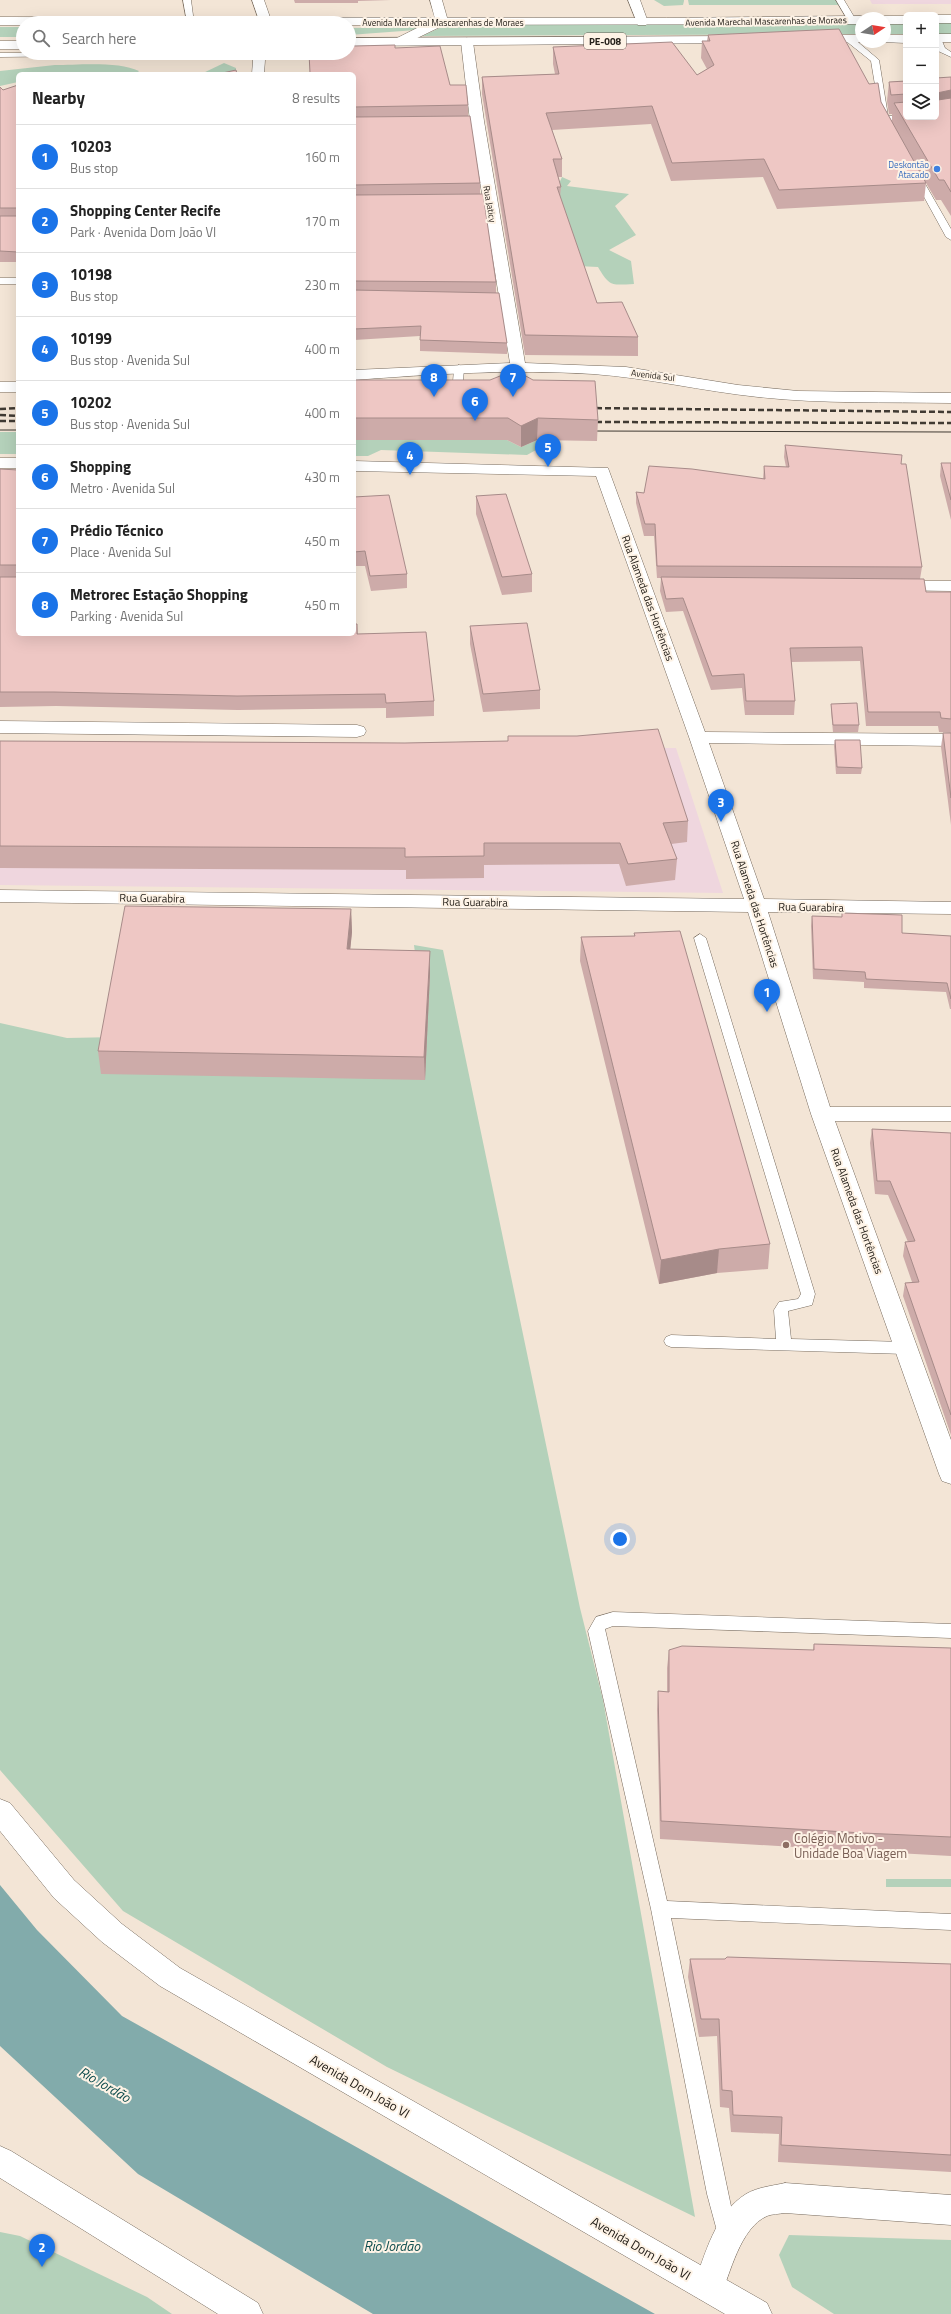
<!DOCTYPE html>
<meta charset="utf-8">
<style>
body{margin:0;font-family:"Titillium Web",sans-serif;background:#f6f6f6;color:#222}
.controls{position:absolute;right:12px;top:12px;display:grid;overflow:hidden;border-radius:6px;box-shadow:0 4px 16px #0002}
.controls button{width:36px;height:36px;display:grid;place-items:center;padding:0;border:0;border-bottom:1px solid #e0e0e0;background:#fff;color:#222;font:20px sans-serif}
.compass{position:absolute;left:855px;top:12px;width:36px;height:36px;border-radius:50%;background:#fff;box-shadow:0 4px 16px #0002;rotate:78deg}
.you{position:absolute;left:620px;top:1539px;width:14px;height:14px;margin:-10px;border:3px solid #fff;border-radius:50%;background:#1a73e8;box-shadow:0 0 0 6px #1a73e833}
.badge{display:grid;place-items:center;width:26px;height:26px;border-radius:50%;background:#1a73e8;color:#fff;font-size:13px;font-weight:700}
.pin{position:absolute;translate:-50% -33px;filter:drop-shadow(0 1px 2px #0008)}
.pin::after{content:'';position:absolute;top:21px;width:14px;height:12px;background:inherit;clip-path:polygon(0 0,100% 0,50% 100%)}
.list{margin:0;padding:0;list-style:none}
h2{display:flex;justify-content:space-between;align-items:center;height:52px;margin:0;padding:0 16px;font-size:17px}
h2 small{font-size:13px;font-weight:400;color:#767676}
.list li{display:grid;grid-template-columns:26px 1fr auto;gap:12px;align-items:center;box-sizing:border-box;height:64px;padding:0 16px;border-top:1px solid #e0e0e0}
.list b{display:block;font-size:15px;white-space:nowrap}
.list p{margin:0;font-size:13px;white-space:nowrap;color:#767676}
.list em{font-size:13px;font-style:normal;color:#767676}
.icon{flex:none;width:22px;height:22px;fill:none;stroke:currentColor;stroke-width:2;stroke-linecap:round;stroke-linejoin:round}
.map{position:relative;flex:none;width:951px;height:2314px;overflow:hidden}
.search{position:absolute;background:#fff;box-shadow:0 4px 16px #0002;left:16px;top:16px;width:340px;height:44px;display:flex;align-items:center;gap:10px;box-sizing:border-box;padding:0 14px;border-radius:22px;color:#767676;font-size:15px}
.panel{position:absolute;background:#fff;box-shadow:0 4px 16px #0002;left:16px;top:72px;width:340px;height:564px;border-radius:6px}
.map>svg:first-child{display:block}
.industrial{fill:#efd6de}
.green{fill:#b4d1ba}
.water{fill:#82abab}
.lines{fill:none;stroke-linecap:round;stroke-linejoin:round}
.service-casing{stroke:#766a5d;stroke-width:1}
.minor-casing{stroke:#766a5d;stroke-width:1}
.tertiary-casing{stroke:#766a5d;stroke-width:1}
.secondary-casing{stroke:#766a5d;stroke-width:1}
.trunk-casing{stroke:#766a5d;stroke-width:1}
.service{fill:#fff;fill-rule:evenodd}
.minor{fill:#fff;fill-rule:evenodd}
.tertiary{fill:#fff;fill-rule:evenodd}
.secondary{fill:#fff;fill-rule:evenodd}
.trunk{fill:#fff;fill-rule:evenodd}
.tram{stroke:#403a33;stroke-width:1}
.rail{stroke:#403a33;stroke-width:2.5;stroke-dasharray:6 3;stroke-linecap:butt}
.wall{fill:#cdaba9}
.shaded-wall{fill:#a78b89}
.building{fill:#eec7c4;stroke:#a78b89}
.shop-dot{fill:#3f7fe0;stroke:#fef3e6;stroke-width:1.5}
.education-dot{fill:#8d6e63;stroke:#fef3e6;stroke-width:1.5}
.labels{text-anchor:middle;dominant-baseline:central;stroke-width:4;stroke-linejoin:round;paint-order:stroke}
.far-street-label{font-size:9px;fill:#25201a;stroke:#fef3e6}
.far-shop-label{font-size:9px;fill:#366cbe;stroke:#fef3e6;text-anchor:end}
.shield{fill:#fef3e6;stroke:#665f57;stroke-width:1}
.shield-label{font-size:10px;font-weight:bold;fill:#25201a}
.street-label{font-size:11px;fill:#25201a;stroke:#fef3e6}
.near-education-label{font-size:13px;fill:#785e54;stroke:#fef3e6;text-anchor:start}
.near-street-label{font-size:13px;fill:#25201a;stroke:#fef3e6}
.near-water-label{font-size:14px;font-style:italic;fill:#0c4b4c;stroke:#fef3e6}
</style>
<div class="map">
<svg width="951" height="2314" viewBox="0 0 951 2314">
<rect width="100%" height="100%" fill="#f3e5d6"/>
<g class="industrial">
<path d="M 870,0 L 951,0 L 951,4 L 872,4 Z"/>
<path d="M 0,745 L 676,748 L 723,893 L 0,885 Z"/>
</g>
<g class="green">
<path d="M 654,0 L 684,0 L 684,1 L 683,5 L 664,6 Z"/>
<path d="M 688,0 L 838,0 L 842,5 L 689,5 Z"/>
<path d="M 906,21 L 906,34 L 885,34 L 885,22 Z"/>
<rect x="936" y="21" width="15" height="13"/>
<path d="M 861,22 L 861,34 L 422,36 L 446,25 Z"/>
<rect x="0" y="27" width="23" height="10"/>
<path d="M 416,27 L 416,30 L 349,35 L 349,28 Z"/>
<path d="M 224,63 L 236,68 L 236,74 L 201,74 Z"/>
<path d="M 55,65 C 78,65 119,61 139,71 L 136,74 L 18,74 L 18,82 L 0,86 L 0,71 Z"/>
<path d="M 562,177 L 571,181 L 567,186 L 629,194 L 615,206 L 636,235 L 609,250 L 631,261 L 634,284 C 611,285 610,287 598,267 L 577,266 L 556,190 Z"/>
<rect x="0" y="432" width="18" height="22"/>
<path d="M 354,440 L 507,440 L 521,447 L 537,440 L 552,441 L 527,455 L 381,450 L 368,456 L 354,456 Z"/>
<path d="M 414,945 L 443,950 L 580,1608 L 603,1700 L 695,2217 L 387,2067 L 123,1911 L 0,1770 L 0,1023 L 67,1038 L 425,1031 Z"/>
<rect x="886" y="1879" width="65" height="8"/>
<path d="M 0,2232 L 20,2236 L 147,2297 L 172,2314 L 0,2314 Z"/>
<path d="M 789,2235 L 951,2240 L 951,2314 L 834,2314 L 792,2287 L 779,2255 Z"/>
</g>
<path class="water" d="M 0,1885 L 37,1930 L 122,2016 L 655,2314 L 373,2314 L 138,2174 L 0,2046 Z"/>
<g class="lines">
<g class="service-casing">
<g id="service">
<path d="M 183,0 L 191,0 L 194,23 L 187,22 Z"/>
<path d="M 836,0 L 844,0 L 856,20 L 855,22 L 849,22 Z"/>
<path d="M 936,36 L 940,36 L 945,48 L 951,52 L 951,57 L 938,51 Z"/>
<path d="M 846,37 L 852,37 L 879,60 L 888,116 L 906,115 L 906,117 L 918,117 L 917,119 L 881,121 L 871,61 L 846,41 Z"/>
<path d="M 0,53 L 168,53 L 164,55 L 0,57 Z"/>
<path d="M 916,172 L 920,175 L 951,229 L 951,240 L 946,237 L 912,175 Z"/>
<rect x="0" y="278" width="18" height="6"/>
<path d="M 459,365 L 464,368 L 463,382 L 458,385 L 453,382 L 454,368 Z"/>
<path d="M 700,934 L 706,938 L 815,1294 L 812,1305 L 788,1311 L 791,1339 L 906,1342 L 911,1344 L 914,1348 L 911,1352 L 906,1354 L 671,1347 L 666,1345 L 664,1341 L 666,1337 L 671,1335 L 776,1339 L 774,1310 L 779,1302 L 798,1299 L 801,1294 L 694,938 Z"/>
<path d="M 613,1612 L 951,1624 L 951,1638 L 613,1626 L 605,1629 L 667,1901 L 951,1914 L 951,1930 L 671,1918 L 737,2235 L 734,2242 L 727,2245 L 720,2242 L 707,2194 L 651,1909 L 588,1631 L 596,1617 Z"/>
</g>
</g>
<g class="minor-casing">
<g id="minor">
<path d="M 628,0 L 640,0 L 648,22 L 646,25 L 638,25 Z"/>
<path d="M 467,38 L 473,42 L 484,121 L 525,363 L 626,367 L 738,385 L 798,391 L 951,393 L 951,403 C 886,402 822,404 758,397 C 702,391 648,378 593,374 C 513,369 433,374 354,380 L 354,370 L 510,363 L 470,121 L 461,42 Z"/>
<path d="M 257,53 L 269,53 L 265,60 L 264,74 L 252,74 L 253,60 Z"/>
<rect x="0" y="382" width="18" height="10"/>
<rect x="0" y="458" width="18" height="10"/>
<path d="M 354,461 L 608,468 L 705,732 L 951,734 L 951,746 L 709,743 L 764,899 L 951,902 L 951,914 L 768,912 L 830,1107 L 951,1107 L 951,1121 L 835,1121 L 951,1440 L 951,1484 L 942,1481 L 939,1474 L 811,1114 L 748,912 L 0,902 L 0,890 L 744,899 L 689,737 L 596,476 L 354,471 Z"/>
<path d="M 896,581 L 951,581 L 951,591 L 890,590 L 887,586 L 890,582 Z"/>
<path d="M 0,721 L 357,725 L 364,727 L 366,731 L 364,735 L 357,737 L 0,733 Z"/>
<path d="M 785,2183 L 951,2195 L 951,2225 L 785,2213 C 779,2214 772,2214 767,2216 C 740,2228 730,2274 720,2298 L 709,2303 L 698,2298 L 693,2287 C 705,2255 715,2213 746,2194 C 758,2187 772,2186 785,2183 Z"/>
</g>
</g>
<g class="tertiary-casing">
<g id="tertiary">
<path d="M 252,0 L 264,0 L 272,23 L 260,23 Z"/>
<path d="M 430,0 L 442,0 L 448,21 L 446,24 L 403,45 L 395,45 L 393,42 L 395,39 L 435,19 Z"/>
</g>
</g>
<g class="secondary-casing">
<g id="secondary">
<path d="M 0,1799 L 10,1803 L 74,1880 L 122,1924 L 180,1968 L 767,2303 L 772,2314 L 725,2314 L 160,1986 L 102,1942 L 54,1898 L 0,1831 Z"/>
<path d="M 0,2146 L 11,2151 L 258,2303 L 263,2314 L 218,2314 L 0,2178 Z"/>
</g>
</g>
<g class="trunk-casing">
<g id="trunk">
<rect x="936" y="15" width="15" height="8"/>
<path d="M 861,16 L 866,18 L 861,18 L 861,24 L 349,25 L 349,23 L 23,23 L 23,25 L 0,25 L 0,17 L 666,18 Z"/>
<path d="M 885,16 L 906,16 L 906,24 L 885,24 L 885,18 L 880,18 Z"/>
<rect x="936" y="34" width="15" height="8"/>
<path d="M 814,35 L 861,35 L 861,42 L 864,42 L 814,43 L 810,42 L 808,39 L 810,36 Z"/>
<path d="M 885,35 L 906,35 L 906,43 L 882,42 L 885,42 Z"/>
<path d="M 738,36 L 742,37 L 744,40 L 742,43 L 349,46 L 349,38 Z"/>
<rect x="0" y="41" width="23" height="8"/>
</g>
</g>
<use href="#service" class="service"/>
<use href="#minor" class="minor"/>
<use href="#tertiary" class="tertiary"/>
<use href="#secondary" class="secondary"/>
<use href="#trunk" class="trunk"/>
<g class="tram">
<path d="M 0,430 L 18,430"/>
<path d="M 587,431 L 951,432"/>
</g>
<g class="rail">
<path d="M 587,408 L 951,412"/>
<path d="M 0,409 L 18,408"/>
<path d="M 0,415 L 18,416"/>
<path d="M 0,421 L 18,421"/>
<path d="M 587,422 L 951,423"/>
</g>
</g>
<g class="wall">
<path d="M 294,0 L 391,0 L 358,1 L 358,3 L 295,3 Z"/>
<path d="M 708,35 L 869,84 L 881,102 L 892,121 L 892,114 L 889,114 L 887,101 L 889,82 L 906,81 L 906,117 L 951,77 L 951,216 L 941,200 L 936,200 L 926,183 L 924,201 L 777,209 L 763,177 L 671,181 L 651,124 L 552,130 L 562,159 L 562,177 L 558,177 L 561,187 L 560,197 L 597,303 L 638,337 L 638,356 L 525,355 L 482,94 L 482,77 L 555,74 L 553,64 L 553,47 L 697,75 L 707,69 L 701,58 L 702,41 L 707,41 Z"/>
<path d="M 354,46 L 395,48 L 450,85 L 468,105 L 468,116 L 399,117 L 480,183 L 480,194 L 427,194 L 496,282 L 496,292 L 507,343 L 507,354 L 420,351 L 420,336 L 354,340 L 354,74 L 310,73 Z"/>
<path d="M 18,85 L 18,262 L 0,262 L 0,87 L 3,90 Z"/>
<path d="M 354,380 L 598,420 L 597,441 L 537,440 L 521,447 L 507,440 L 354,440 Z"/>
<path d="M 785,445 L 901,464 L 922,567 L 920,579 L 926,592 L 951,592 L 951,733 L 939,732 L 938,726 L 866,726 L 860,661 L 791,662 L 795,701 L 794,715 L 745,715 L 742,688 L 711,690 L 683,611 L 666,612 L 660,591 L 661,578 L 657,578 L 654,536 L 644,536 L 636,503 L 636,492 L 644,493 L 763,479 L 764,466 L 786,467 L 784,457 Z"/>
<path d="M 941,463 L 951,463 L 951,520 L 940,476 Z"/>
<path d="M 0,469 L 18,470 L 18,634 L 357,624 L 358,634 L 434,701 L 434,716 L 386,718 L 386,708 L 238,710 L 56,706 L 0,707 Z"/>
<path d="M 476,496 L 532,574 L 532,592 L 502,595 L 476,514 Z"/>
<path d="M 354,497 L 407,574 L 407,588 L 371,591 L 365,566 L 354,566 Z"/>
<path d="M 470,626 L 540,690 L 540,709 L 483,712 L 470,644 Z"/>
<path d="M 831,704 L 859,725 L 858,732 L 833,732 L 831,711 Z"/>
<path d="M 943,733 L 951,733 L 951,825 L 941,747 Z"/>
<path d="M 835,740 L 862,768 L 861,774 L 836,774 L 834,746 Z"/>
<path d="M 0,741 L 405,743 L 508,741 L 688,821 L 687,842 L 671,844 L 677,859 L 675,880 L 626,886 L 619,864 L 484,865 L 484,878 L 406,879 L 406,870 L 0,868 Z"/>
<path d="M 351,909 L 352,932 L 350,949 L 430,951 L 430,974 L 425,1080 L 101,1074 L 98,1051 Z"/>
<path d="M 842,913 L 902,933 L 951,936 L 951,1009 L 950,1009 L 946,992 L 864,988 L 864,982 L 813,979 L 811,926 L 812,916 L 842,917 Z"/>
<path d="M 634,933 L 770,1244 L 768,1269 L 717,1273 L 659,1284 L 580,961 L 581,937 L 634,936 Z"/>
<path d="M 872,1129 L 951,1133 L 951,1435 L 903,1296 L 905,1283 L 912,1282 L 903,1256 L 905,1242 L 908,1242 L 888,1195 L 875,1194 L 870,1143 Z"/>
<path d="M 814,1644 L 951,1648 L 951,1856 L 860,1851 L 660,1839 L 657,1710 L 658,1691 L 667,1692 L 667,1668 L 669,1650 L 813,1650 Z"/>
<path d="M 690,1959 L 951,1964 L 951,2172 L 778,2162 L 779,2134 L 731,2132 L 729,2108 L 720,2107 L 717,2036 L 699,2037 L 688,1977 Z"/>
</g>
<g class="shaded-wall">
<path d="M 951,90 L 951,110 L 936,112 L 936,95 L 937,93 Z"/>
<path d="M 538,418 L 537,440 L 521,447 L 521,426 Z"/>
<path d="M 351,909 L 352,932 L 348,972 L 347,949 Z"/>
<path d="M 430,951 L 430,974 L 425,1080 L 424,1057 Z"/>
<path d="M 719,1249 L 717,1273 L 659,1284 L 661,1260 Z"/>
</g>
<g class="building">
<path d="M 839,29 L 869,84 L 878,83 L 881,102 L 926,183 L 779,190 L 764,159 L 672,163 L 652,106 L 546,113 L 562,159 L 553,159 L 561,187 L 557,187 L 597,303 L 622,302 L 638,337 L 525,335 L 482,77 L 559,74 L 553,47 L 672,42 L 697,75 L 714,65 L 702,41 L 710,41 L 708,35 Z"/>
<path d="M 349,42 L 353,42 L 354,46 L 395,45 L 395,48 L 440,46 L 450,85 L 466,85 L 468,105 L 354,107 L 354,74 L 300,74 L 310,73 L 309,53 L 349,53 Z"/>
<path d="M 236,70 L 237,74 L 218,74 Z"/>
<path d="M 951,77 L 951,90 L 937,93 L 936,95 L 936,78 Z"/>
<path d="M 906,81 L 906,94 L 891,95 L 889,82 Z"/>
<path d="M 18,85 L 18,214 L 17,208 L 0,208 L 0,87 L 3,90 Z"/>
<path d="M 951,98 L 951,192 L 944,180 L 939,180 L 894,103 L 906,102 L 906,117 L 936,117 L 936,99 L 938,100 Z"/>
<path d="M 470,116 L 480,183 L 354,185 L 354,117 Z"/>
<path d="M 483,194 L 496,282 L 354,281 L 354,195 Z"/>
<path d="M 0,216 L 18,216 L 18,252 L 0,251 Z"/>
<path d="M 354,290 L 499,293 L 507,343 L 420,340 L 421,326 L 354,329 Z"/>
<path d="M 515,370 L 533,380 L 595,381 L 598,420 L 538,418 L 521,426 L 508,418 L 354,418 L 354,380 L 490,380 Z"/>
<path d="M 785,445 L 902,455 L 901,464 L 906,464 L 922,567 L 657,566 L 655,524 L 645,524 L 636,492 L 644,493 L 649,466 L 692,469 L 765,479 L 764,466 L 789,467 Z"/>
<path d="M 941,463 L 951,463 L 951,500 Z"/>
<path d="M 0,469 L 18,470 L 18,634 L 354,634 L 354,624 L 357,624 L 357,634 L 426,632 L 434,701 L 386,703 L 385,694 L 237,696 L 54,692 L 0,692 L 0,577 L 17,577 L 17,565 L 0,565 Z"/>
<path d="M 506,494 L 532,574 L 502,577 L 476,496 Z"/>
<path d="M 389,495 L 407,574 L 370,576 L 365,551 L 354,552 L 354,497 Z"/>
<path d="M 661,577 L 924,579 L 926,592 L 951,592 L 951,719 L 941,718 L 940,712 L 868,712 L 862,647 L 790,648 L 795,701 L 746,701 L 744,674 L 712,676 L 683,598 L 666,599 Z"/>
<path d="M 527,623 L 540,690 L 483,694 L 470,626 Z"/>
<path d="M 857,703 L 859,725 L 833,725 L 831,704 Z"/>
<path d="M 658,729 L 688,821 L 663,823 L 677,859 L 628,864 L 620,843 L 484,843 L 484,856 L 405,857 L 405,848 L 0,846 L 0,741 L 405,743 L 508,741 L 508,736 L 577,736 Z"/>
<path d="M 943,733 L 951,733 L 951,798 Z"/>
<path d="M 835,740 L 860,740 L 862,768 L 837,767 Z"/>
<path d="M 125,906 L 351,909 L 347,949 L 430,951 L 424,1057 L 98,1051 Z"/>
<path d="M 842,913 L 902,915 L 902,933 L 951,936 L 951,999 L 947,983 L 866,979 L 865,972 L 814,969 L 812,916 L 842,917 Z"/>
<path d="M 680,931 L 770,1244 L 719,1249 L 661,1260 L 581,937 L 635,936 L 634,933 Z"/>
<path d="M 872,1129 L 951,1133 L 951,1415 L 905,1283 L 919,1282 L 905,1242 L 915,1241 L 890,1181 L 877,1181 Z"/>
<path d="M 814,1644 L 951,1648 L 951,1837 L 863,1833 L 661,1821 L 658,1691 L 669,1692 L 669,1650 L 682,1646 L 814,1650 Z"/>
<path d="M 727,1957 L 951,1964 L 951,2155 L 781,2145 L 782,2117 L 733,2115 L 732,2091 L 722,2090 L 719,2019 L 701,2019 L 690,1959 L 725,1959 Z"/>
</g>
<circle class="shop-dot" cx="937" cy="169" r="4"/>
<circle class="education-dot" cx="786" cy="1845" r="4"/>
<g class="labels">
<g class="far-street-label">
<text transform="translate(766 21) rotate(-1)">Avenida Marechal Mascarenhas de Moraes</text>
<text x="443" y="22">Avenida Marechal Mascarenhas de Moraes</text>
<text transform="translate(490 204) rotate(80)">Rua Jaticy</text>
<text transform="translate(653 375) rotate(7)">Avenida Sul</text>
</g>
<g class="far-shop-label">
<text x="929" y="164">Deskontão<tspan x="929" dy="10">Atacado</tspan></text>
</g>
<rect class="shield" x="584" y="33" width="42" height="16" rx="3"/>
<g class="shield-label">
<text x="605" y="41">PE-008</text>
</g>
<g class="street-label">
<text transform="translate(648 598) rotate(70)">Rua Alameda das Hortências</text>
<text transform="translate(152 898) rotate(1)">Rua Guarabira</text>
<text transform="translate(475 902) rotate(1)">Rua Guarabira</text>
<text transform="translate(755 904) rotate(72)">Rua Alameda das Hortências</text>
<text transform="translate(811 907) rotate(1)">Rua Guarabira</text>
<text transform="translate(857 1211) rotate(70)">Rua Alameda das Hortências</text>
</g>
<g class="near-education-label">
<text x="794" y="1838">Colégio Motivo -<tspan x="794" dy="15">Unidade Boa Viagem</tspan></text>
</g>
<g class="near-street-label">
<text transform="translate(360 2086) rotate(30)">Avenida Dom João VI</text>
<text transform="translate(641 2248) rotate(30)">Avenida Dom João VI</text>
</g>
<g class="near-water-label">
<text transform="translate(105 2084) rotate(30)">Rio Jordão</text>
<text x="392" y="2245">Rio Jordão</text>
</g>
</g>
</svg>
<div class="controls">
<button>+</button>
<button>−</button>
<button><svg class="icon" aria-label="layers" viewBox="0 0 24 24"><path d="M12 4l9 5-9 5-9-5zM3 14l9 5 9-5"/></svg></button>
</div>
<svg class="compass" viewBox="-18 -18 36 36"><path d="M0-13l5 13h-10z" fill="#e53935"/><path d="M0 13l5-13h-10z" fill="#767676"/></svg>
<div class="you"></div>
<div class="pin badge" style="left:767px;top:1012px">1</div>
<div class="pin badge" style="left:42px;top:2267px">2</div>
<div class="pin badge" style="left:721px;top:822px">3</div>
<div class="pin badge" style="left:410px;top:475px">4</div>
<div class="pin badge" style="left:548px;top:467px">5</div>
<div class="pin badge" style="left:475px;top:421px">6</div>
<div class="pin badge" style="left:513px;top:397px">7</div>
<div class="pin badge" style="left:434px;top:397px">8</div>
<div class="search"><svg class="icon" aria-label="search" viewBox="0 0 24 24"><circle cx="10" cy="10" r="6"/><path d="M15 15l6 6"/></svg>Search here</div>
<section class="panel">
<h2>Nearby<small>8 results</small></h2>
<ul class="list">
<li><span class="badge">1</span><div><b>10203</b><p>Bus stop</p></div><em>160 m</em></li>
<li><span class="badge">2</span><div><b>Shopping Center Recife</b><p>Park · Avenida Dom João VI</p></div><em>170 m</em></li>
<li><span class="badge">3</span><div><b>10198</b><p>Bus stop</p></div><em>230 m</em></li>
<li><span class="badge">4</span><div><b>10199</b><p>Bus stop · Avenida Sul</p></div><em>400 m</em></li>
<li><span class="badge">5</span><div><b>10202</b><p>Bus stop · Avenida Sul</p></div><em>400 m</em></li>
<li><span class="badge">6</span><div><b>Shopping</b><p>Metro · Avenida Sul</p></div><em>430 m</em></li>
<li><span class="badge">7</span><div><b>Prédio Técnico</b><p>Place · Avenida Sul</p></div><em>450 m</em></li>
<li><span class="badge">8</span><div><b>Metrorec Estação Shopping</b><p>Parking · Avenida Sul</p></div><em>450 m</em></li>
</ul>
</section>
</div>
